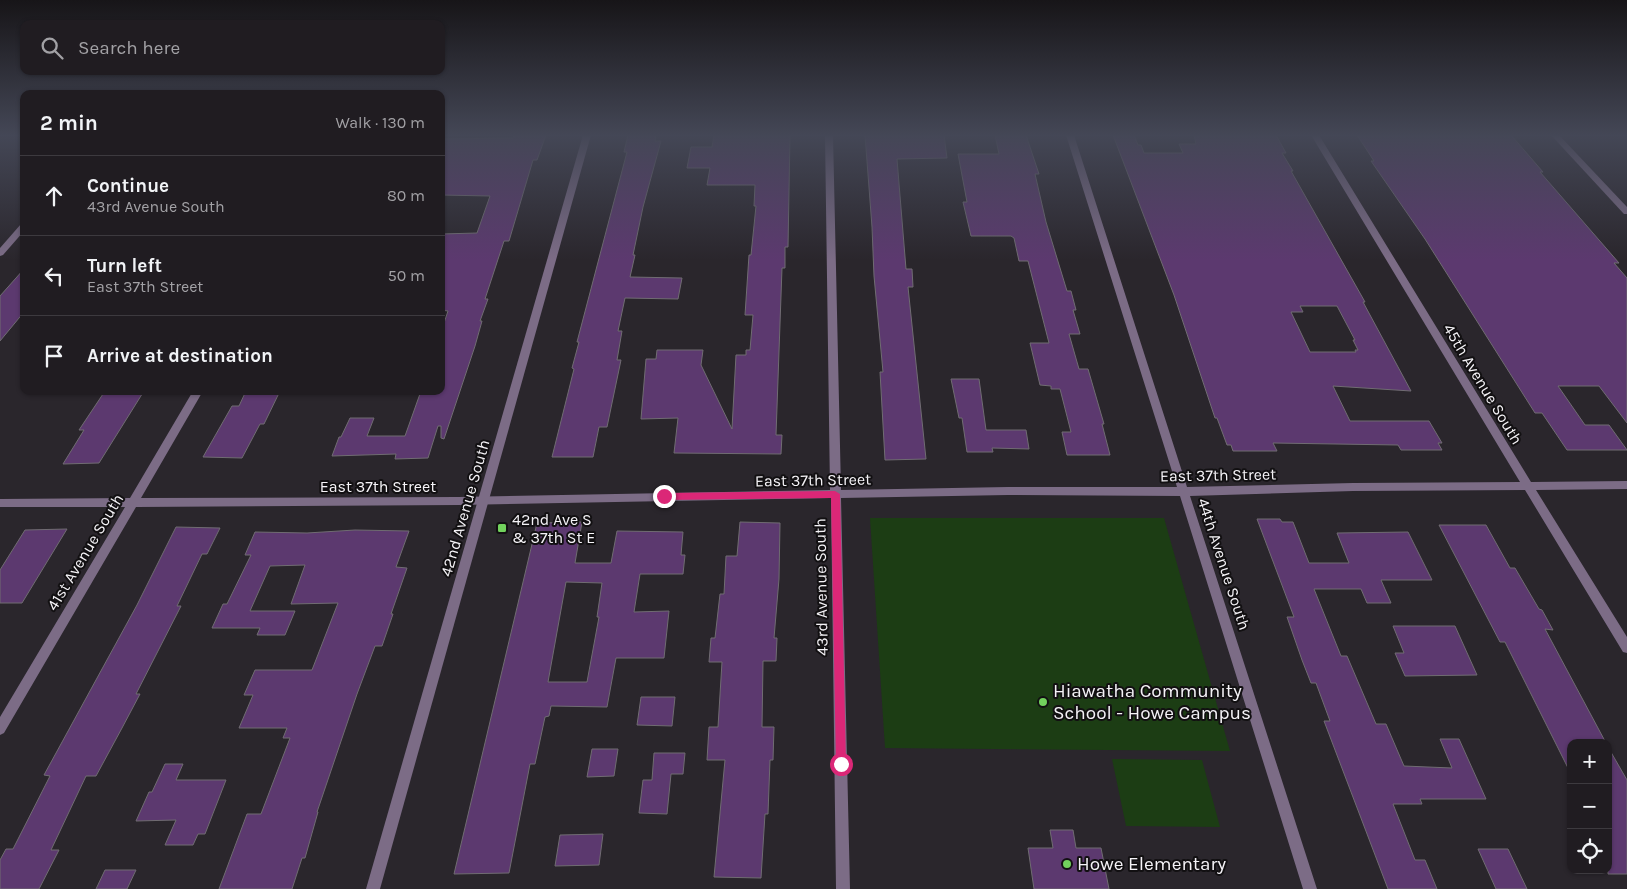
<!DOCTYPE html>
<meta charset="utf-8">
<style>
body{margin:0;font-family:Karla,sans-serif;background:#28252a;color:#f1f3f6}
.controls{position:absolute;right:15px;bottom:15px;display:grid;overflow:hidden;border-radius:10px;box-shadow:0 1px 4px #0004}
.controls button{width:45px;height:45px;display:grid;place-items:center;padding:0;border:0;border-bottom:1px solid #3d3a3f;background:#201c21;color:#f1f3f6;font:25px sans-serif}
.stop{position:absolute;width:15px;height:15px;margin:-11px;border:4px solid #db2777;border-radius:50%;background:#fff}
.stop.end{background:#db2777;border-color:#fff;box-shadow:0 1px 5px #0008}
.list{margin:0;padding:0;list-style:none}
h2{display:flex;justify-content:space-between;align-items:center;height:65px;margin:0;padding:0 20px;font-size:21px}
h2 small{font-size:16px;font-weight:400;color:#a2a1a5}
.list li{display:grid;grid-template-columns:32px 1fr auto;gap:15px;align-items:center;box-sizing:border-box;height:80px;padding:0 20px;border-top:1px solid #3d3a3f}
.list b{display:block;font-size:19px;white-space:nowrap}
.list p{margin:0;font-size:16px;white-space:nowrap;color:#a2a1a5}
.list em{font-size:16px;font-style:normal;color:#a2a1a5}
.icon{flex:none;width:28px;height:28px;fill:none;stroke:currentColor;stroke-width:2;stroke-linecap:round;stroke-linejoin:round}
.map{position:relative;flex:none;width:1627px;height:889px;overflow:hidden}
.search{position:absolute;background:#201c21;box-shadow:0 1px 4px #0004;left:20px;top:20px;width:425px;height:55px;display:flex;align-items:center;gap:12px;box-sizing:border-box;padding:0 18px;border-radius:10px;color:#a2a1a5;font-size:19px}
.panel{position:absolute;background:#201c21;box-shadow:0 1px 4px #0004;left:20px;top:90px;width:425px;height:305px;border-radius:10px}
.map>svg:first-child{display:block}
.green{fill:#1c3d14}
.building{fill:#5c396f;stroke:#706c72;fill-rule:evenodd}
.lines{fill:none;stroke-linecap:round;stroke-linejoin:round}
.minor{fill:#7c6c86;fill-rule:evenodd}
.tertiary{fill:#7c6c86;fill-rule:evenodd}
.route{fill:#db2777}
.poi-dot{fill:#72d25d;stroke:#121012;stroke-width:2}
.labels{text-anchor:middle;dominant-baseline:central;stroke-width:4;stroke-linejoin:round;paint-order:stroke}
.street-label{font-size:16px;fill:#f5f3f7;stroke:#121012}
.poi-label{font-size:16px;fill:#f5f3f7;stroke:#121012;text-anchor:start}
.near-poi-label{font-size:19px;fill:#f5f3f7;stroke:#121012;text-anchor:start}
</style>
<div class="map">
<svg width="1627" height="889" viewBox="0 0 1627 889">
<rect width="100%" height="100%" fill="#2a262c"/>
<g class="green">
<path d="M 870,518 L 1164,518 L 1230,751 L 885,748 Z"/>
<path d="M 1112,759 L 1202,760 L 1220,827 L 1126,826 Z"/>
</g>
<g class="building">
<path d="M 514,135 L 546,135 L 537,160 L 533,160 L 509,241 L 504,241 L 485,299 L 488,299 L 480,321 L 482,321 L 475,346 L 444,439 L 441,438 L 441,426 L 438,426 L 428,458 L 395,459 L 396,454 L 332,456 L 339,437 L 341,437 L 350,418 L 374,418 L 367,436 L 405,436 L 421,391 L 441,391 L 441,332 L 448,311 L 441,310 L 441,234 L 477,233 L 490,196 L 441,195 L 441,139 L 513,138 Z"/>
<path d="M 628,135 L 656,135 L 655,141 L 661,141 L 643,207 L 633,255 L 635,255 L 630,277 L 682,278 L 678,299 L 625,298 L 618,331 L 622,331 L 617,360 L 621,360 L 607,427 L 599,427 L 593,457 L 552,457 L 574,369 L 572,368 L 579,342 L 577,342 L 627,152 L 624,152 Z"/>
<path d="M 714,135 L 790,135 L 788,247 L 785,247 L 785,268 L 782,268 L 776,435 L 782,435 L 781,454 L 674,453 L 678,418 L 641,419 L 646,359 L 656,359 L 657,350 L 703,350 L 701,365 L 732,429 L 736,355 L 746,355 L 746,350 L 750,350 L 753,315 L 745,315 L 749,255 L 751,255 L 756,206 L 754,206 L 755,185 L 707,185 L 710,168 L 687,168 L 691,147 L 712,147 Z"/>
<path d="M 865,135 L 944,135 L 947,158 L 897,159 L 906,269 L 912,269 L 913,287 L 908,287 L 926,459 L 885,460 L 880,372 L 883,372 L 874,276 L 872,227 Z"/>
<path d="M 995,135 L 1026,135 L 1039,174 L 1035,174 L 1046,222 L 1067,291 L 1071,291 L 1076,310 L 1073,310 L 1080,334 L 1069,334 L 1079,369 L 1088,369 L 1104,424 L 1102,424 L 1110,455 L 1067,455 L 1062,432 L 1071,432 L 1060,389 L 1051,389 L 1051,386 L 1040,385 L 1030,343 L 1049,343 L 1028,261 L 1019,261 L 1014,238 L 1011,236 L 971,236 L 963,202 L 967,202 L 958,154 L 999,154 Z"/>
<path d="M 1113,135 L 1134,135 L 1138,145 L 1141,145 L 1144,153 L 1183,153 L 1179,144 L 1196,144 L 1194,135 L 1276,135 L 1286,153 L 1282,153 L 1293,171 L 1291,171 L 1365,302 L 1363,302 L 1411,391 L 1333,386 L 1350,421 L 1429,421 L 1442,443 L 1438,443 L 1442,450 L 1401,450 L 1398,445 L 1273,443 L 1277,451 L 1233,451 L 1231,445 L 1227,445 L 1217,418 L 1215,418 L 1174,295 ZM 1300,306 L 1337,306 L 1355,340 L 1353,340 L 1358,350 L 1355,350 L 1356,352 L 1310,352 L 1291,312 L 1303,312 Z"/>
<path d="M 1357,135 L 1511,135 L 1543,172 L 1540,172 L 1619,263 L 1614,263 L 1627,278 L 1627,423 L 1599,386 L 1558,386 L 1585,425 L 1609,425 L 1627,450 L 1567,450 L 1542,413 L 1535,413 L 1425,239 L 1371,161 L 1374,161 Z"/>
<path d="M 24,269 L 24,312 L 0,341 L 0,296 Z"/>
<path d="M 951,379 L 979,379 L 986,430 L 1026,430 L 1029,449 L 992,448 L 993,452 L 967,452 L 962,418 L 959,418 Z"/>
<path d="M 105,391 L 144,391 L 99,463 L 63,464 L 84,430 L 79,430 Z"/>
<path d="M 246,391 L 280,391 L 264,424 L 260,424 L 242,458 L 203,457 L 232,406 L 239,406 Z"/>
<path d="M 1257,519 L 1280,519 L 1282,522 L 1293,522 L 1309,563 L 1349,563 L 1337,533 L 1408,532 L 1432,580 L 1381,580 L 1391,603 L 1367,603 L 1361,589 L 1314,589 L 1341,656 L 1347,656 L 1376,724 L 1386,724 L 1404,766 L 1452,768 L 1440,739 L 1459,739 L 1486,799 L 1420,799 L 1422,804 L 1393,804 L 1415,860 L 1425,860 L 1437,889 L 1388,889 L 1324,721 L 1330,721 L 1316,683 L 1311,683 L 1302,660 L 1287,617 L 1294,617 Z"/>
<path d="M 582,522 L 575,563 L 611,563 L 617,531 L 683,532 L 681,555 L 685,555 L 683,574 L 640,574 L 634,612 L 669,611 L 664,658 L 616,658 L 607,707 L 551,706 L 549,716 L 545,717 L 535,764 L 530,764 L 509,873 L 454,874 L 537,523 ZM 566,582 L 602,583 L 597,617 L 599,617 L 587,682 L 548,682 Z"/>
<path d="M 740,522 L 780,523 L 779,579 L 774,638 L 777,638 L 776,661 L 763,661 L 762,727 L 774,727 L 773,760 L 770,760 L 768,814 L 765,814 L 761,878 L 714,877 L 725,760 L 707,760 L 709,727 L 718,727 L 722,662 L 709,662 L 711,638 L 715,638 L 720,594 L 724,594 L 726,556 L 737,556 Z"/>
<path d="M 1439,525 L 1486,525 L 1510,568 L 1515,568 L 1539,609 L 1542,610 L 1553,630 L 1545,629 L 1606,743 L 1571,743 L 1571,774 L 1505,642 L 1500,642 Z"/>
<path d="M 176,527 L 220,528 L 207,554 L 202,554 L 177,606 L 181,606 L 136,694 L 140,694 L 122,728 L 96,776 L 86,776 L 51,850 L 59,850 L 39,889 L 0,889 L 0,860 L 6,849 L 13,849 L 50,776 L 44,775 L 137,605 Z"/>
<path d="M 67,529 L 22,603 L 0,603 L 0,570 L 25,530 Z"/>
<path d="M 355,530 L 409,531 L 396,567 L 407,568 L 391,614 L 393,614 L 382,646 L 375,646 L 357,694 L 317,812 L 318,812 L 305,858 L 302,858 L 292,889 L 219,889 L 247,814 L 261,814 L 290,738 L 283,738 L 287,728 L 239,728 L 253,695 L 244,695 L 255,670 L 312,670 L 338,603 L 291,604 L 305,565 L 270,566 L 250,611 L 295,611 L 285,635 L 257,635 L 260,628 L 212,628 L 223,604 L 227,604 L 251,555 L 245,555 L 255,532 L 307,533 Z"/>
<path d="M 1393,626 L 1455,626 L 1477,675 L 1405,676 L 1395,653 L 1404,653 Z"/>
<path d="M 641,697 L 675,697 L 672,726 L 637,725 Z"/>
<path d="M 1608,747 L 1627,780 L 1627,874 L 1608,874 Z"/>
<path d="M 592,749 L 618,749 L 614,776 L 587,777 Z"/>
<path d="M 654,753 L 685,753 L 683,774 L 671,774 L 667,814 L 639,813 L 643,780 L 652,780 Z"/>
<path d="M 165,764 L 183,764 L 176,780 L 226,780 L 205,834 L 198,834 L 193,845 L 165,845 L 176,820 L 136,821 L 149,792 L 152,792 Z"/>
<path d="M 1050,830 L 1073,830 L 1076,848 L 1101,848 L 1109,889 L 1034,889 L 1028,848 L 1053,848 Z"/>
<path d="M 603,834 L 599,865 L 555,866 L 560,835 Z"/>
<path d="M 1478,849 L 1508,849 L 1527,889 L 1496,889 Z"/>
<path d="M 105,870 L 136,870 L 127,889 L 96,889 Z"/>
</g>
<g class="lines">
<g class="minor">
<path d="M 825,135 L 833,135 L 841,490 L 1008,487 L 1177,487 L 1066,135 L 1074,135 L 1187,487 L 1353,483 L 1520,482 L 1311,135 L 1319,135 L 1531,482 L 1627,481 L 1627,489 L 1536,490 L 1627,637 L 1627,653 L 1623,652 L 1525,490 L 1353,491 L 1190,496 L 1317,889 L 1303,889 L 1180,496 L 1008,495 L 841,498 L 850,889 L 836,889 L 831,498 L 459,505 L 136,507 L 4,733 L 0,735 L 0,717 L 125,507 L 0,507 L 0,499 L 130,498 L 193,391 L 203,391 L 141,498 L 459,497 L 830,490 Z"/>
<path d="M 1551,135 L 1559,135 L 1627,207 L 1627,214 L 1624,214 Z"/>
<path d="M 21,224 L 24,224 L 24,231 L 3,255 L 0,256 L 0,248 Z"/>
</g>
<path class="tertiary" d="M 583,135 L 591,135 L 380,889 L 366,889 Z"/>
</g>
<linearGradient id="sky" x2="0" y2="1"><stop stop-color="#171518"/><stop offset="0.52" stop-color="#444756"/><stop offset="1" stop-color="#444756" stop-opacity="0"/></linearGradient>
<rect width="1627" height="260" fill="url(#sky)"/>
<path class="route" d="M 835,491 L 840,494 L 846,764 L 844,768 L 841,770 L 837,768 L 836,764 L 831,498 L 664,500 L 659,496 L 664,493 Z"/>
<g class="poi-dot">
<rect x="497" y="523" width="10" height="10" rx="2.5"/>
<circle cx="1043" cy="702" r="5"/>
<circle cx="1067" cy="864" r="5"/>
</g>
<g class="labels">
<g class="street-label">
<text transform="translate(1483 384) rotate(59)">45th Avenue South</text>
<text transform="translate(1218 475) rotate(-1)">East 37th Street</text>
<text transform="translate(813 480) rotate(-1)">East 37th Street</text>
<text x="378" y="486">East 37th Street</text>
<text transform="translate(465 508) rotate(-74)">42nd Avenue South</text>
<text transform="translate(85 552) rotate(-59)">41st Avenue South</text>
<text transform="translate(1224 564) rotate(72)">44th Avenue South</text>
<text transform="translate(821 587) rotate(-91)">43rd Avenue South</text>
</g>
<g class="poi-label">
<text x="512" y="519">42nd Ave S<tspan x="512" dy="18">&amp; 37th St E</tspan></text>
</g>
<g class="near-poi-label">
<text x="1053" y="691">Hiawatha Community<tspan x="1053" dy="22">School - Howe Campus</tspan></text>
<text x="1077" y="864">Howe Elementary</text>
</g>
</g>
</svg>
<div class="controls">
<button>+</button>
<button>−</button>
<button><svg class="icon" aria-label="locate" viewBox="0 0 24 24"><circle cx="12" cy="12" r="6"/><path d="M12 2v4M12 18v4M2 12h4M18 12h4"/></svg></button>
</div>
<div class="stop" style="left:841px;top:764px"></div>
<div class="stop end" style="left:664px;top:496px"></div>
<div class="search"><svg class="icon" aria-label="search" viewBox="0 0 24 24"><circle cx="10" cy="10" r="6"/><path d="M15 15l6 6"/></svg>Search here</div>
<section class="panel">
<h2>2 min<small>Walk · 130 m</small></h2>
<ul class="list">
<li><svg class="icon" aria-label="ahead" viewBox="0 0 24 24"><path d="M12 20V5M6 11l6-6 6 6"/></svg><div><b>Continue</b><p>43rd Avenue South</p></div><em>80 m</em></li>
<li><svg class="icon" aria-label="left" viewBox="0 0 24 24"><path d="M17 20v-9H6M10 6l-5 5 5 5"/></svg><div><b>Turn left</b><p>East 37th Street</p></div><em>50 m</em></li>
<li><svg class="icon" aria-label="arrive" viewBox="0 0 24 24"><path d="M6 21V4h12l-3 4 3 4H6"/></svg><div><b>Arrive at destination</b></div></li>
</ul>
</section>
</div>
